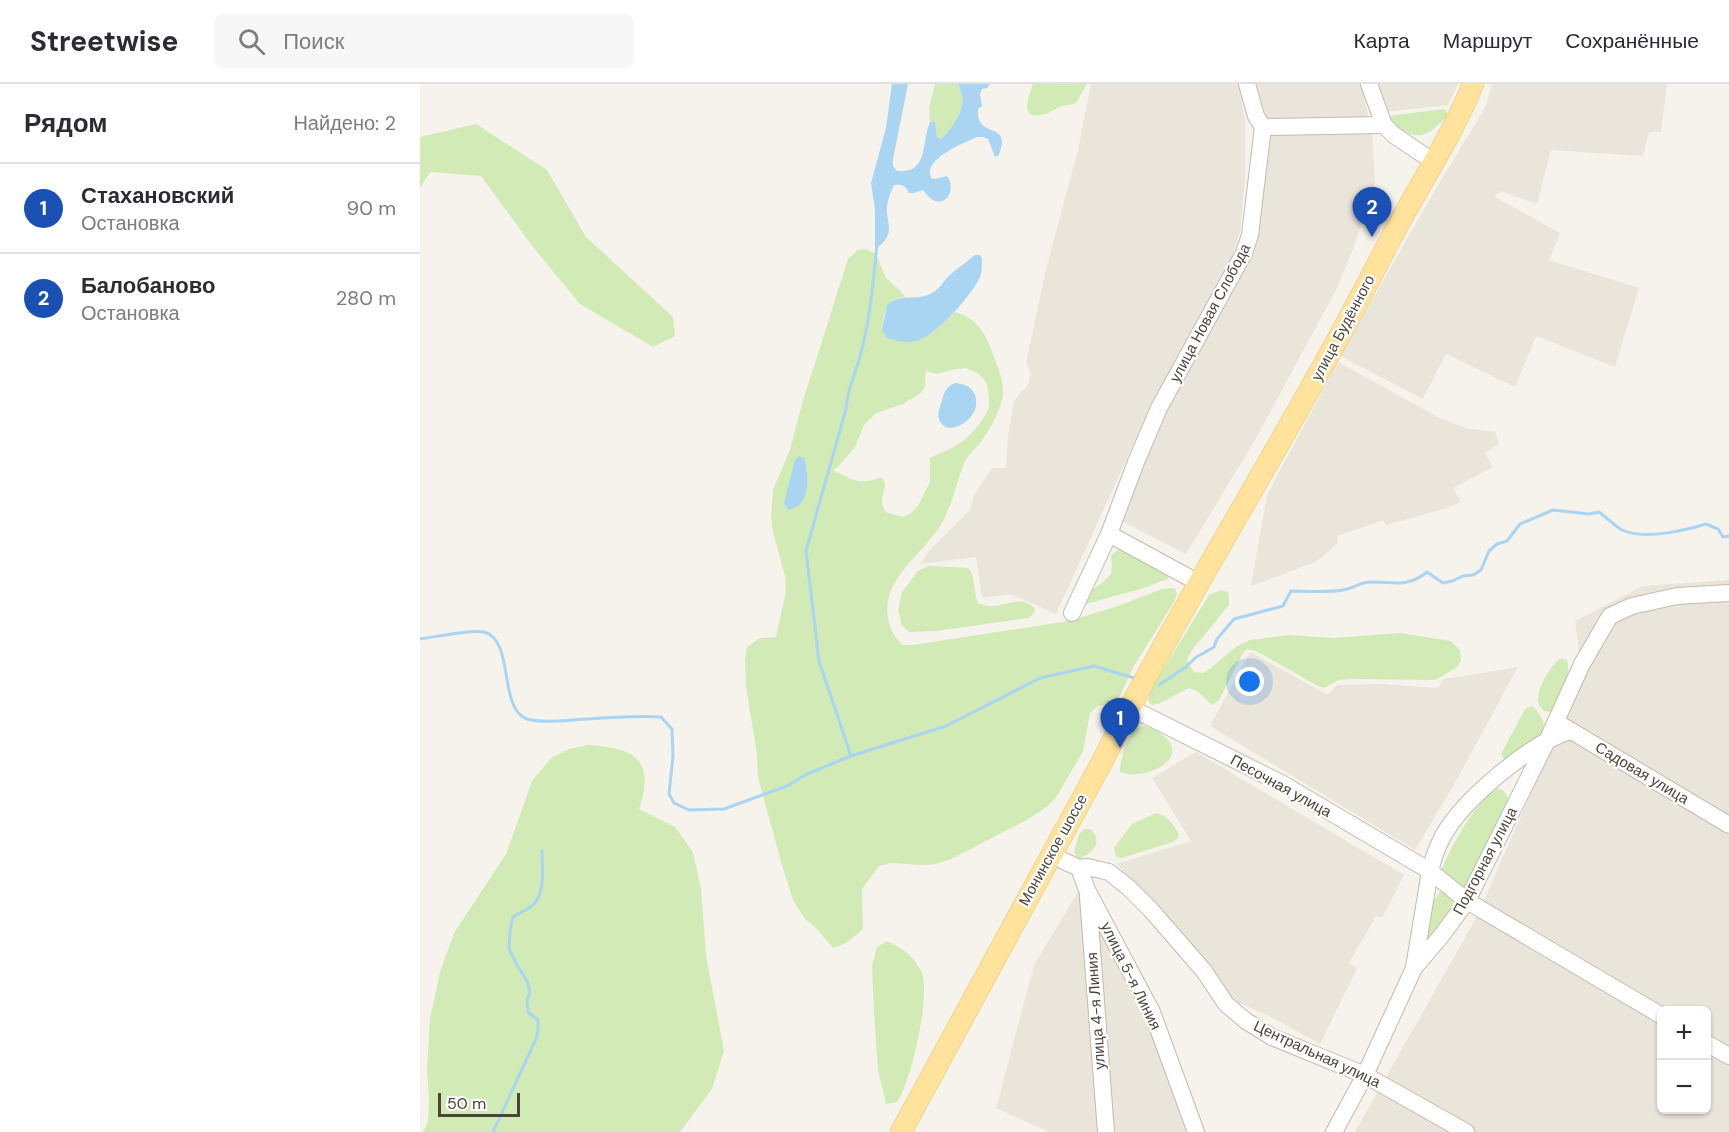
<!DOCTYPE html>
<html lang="ru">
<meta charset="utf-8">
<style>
body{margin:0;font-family:"DM Sans",sans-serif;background:#f7f7f7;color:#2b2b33}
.controls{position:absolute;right:18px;bottom:18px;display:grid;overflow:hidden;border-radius:9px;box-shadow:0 2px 4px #0004}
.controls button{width:54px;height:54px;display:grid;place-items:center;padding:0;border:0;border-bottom:2px solid #e1e1e2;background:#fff;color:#2b2b33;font:30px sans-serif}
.scale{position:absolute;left:18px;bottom:15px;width:82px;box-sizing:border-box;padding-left:6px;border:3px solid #4b4439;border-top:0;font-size:16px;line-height:21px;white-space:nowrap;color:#4b4439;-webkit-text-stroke:4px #fff;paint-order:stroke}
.you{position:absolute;left:830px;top:598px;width:21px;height:21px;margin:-15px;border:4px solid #fff;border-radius:50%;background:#1a73e8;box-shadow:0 0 0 9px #1a73e833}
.badge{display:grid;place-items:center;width:39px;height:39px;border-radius:50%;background:#0f766e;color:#fff;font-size:20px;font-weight:700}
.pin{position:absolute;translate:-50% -50px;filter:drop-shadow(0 2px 3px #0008)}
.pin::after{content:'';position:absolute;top:32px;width:21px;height:18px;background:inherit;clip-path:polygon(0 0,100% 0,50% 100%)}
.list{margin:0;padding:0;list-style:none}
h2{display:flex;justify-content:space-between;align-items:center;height:78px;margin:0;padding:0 24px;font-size:26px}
h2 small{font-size:20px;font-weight:400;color:#7c7c81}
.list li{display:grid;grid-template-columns:39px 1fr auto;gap:18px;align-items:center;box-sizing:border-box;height:90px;padding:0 24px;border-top:2px solid #e1e1e2}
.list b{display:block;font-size:22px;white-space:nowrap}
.list p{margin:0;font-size:20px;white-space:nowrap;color:#7c7c81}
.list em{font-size:20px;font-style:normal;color:#7c7c81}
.icon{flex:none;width:33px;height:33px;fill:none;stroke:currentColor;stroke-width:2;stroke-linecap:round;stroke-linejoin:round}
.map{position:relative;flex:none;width:1309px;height:1048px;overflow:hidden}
header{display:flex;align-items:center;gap:36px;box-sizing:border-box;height:84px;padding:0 30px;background:#fff;border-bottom:2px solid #e1e1e2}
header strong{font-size:28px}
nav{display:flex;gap:33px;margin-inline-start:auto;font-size:21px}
.search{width:420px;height:54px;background:#f7f7f7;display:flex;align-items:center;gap:15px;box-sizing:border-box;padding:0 21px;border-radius:9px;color:#7c7c81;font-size:22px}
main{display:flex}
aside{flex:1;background:#fff}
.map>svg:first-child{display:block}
.residential{fill:#eae5da;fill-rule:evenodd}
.green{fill:#d2eab5;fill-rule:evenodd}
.water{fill:#a9d4f2}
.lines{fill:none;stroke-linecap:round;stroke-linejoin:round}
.stream{stroke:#a9d4f2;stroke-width:3}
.minor-casing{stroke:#c2bbae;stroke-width:18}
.major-casing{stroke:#e6c16a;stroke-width:22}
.minor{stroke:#fff;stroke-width:16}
.major{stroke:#ffe39c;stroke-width:21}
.labels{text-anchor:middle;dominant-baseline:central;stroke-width:4.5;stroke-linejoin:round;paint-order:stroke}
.street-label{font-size:15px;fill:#4b4439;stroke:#fff}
</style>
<header>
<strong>Streetwise</strong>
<div class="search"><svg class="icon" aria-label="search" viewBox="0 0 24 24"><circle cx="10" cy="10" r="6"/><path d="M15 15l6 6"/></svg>Поиск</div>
<nav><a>Карта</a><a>Маршрут</a><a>Сохранённые</a></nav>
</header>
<main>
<aside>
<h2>Рядом<small>Найдено: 2</small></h2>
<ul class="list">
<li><span class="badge" style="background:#1a4fb4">1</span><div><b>Стахановский</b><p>Остановка</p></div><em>90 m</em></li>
<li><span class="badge" style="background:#1a4fb4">2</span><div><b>Балобаново</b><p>Остановка</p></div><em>280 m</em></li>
</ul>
</aside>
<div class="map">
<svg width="1309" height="1048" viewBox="0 0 1309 1048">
<rect width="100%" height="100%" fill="#f6f3ec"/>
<g class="residential">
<path d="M 671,0 L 819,0 L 825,37 L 825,94 L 820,148 L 813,172 L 792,215 L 728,328 L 636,530 L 590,510 L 562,514 L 556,473 L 501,480 L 508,468 L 550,426 L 554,411 L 572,384 L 586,384 L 588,352 L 594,318 L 600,309 L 607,303 L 611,290 L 606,278 L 627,181 L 658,66 Z"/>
<path d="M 830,0 L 942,0 L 949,36 L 890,37 L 842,34 L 840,15 Z"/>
<path d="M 957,0 L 1038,0 L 1028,21 L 964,28 Z"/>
<path d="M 1072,0 L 1247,0 L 1241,48 L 1229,48 L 1223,72 L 1131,66 L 1117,120 L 1079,107 L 1075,113 L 1140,149 L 1129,176 L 1219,204 L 1195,283 L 1116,252 L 1095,303 L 1026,270 L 1003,315 L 920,272 L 1011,113 L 1066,22 Z"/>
<path d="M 859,47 L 952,47 L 955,98 L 932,168 L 915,208 L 834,358 L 766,470 L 700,436 L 731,354 L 814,199 L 849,53 Z"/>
<path d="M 918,278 L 1018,333 L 1045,344 L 1075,348 L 1079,360 L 1065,369 L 1073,383 L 1033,404 L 1041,418 L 1027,424 L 966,441 L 963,436 L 917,452 L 918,459 L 896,478 L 831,502 L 847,411 Z"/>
<path d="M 1309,496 L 1309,1048 L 935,1048 L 1056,834 L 1148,625 L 1162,593 L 1155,537 L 1223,502 ZM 1242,926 L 1286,926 L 1286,1026 L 1242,1026 Z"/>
<path d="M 830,568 L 908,611 L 917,601 L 962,600 L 1018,604 L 1024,595 L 1098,583 L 1036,697 L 995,766 L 790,642 Z"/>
<path d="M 776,668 L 984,791 L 962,834 L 956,832 L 929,879 L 937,884 L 900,960 L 849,932 L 808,914 L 783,881 L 697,780 L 771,757 L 732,694 Z"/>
<path d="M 667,806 L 672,808 L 738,921 L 786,1048 L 629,1048 L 576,1024 L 614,881 L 658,808 Z"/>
</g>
<g class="green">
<path d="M 515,0 L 538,0 C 541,8 545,17 541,25 C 538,35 528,49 521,55 L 517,53 L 515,38 L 510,38 L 509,24 Z"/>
<path d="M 613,0 L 667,0 L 656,19 C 651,21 646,21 641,22 C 637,24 632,27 628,29 C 599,39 607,16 613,0 Z"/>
<path d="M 1024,25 L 1027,28 L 1027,33 C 1011,46 1005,58 984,47 C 978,43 973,40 970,33 L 975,31 Z"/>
<path d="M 56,40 L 127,86 L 166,153 L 253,233 L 255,252 L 233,263 L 160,220 L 113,163 L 61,92 L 10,88 L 0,104 L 0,53 Z"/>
<path d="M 446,165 L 456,170 L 466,194 L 480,206 L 485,213 C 464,215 465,229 462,246 L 511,250 L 535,228 C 556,234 563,246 571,265 C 576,279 584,295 583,309 C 581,326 570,346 560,359 C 555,365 549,370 545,377 C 537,396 533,418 523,437 C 506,469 461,493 468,534 C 470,546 474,553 483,561 L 493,561 L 649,537 L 698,522 L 742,505 L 754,504 L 757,509 L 755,516 L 714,582 L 698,616 L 691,620 L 678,622 L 670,629 L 663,667 L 637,712 L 627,723 L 605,737 L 531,775 L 516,780 L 503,781 L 471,779 L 459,782 L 442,805 L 443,845 L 426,859 L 413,864 L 396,844 L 385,835 L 373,816 L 361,778 L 338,693 L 337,671 L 326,602 L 325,576 L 327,563 L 340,554 L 356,553 L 366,508 L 365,492 L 353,448 L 351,433 L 353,406 L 370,366 L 382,320 L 428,175 L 438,166 ZM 546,284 C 563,290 568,296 569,314 C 569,316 569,322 569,323 C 565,334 555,346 547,354 C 536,363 523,368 510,374 L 510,398 L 498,422 L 490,430 L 483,433 L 465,428 C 464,425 462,421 462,418 C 461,407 470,402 461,393 C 438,402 434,396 413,386 L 418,383 L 435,363 L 444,341 L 456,329 L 483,320 L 501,309 L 505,302 L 506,287 L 517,290 L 531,286 Z"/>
<path d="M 704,465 L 749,490 L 748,495 L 721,505 L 662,521 L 670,507 L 682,499 L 691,490 L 692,480 L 691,472 L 697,466 Z"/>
<path d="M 509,482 L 548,484 C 556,493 553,507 558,519 C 559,519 567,522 568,522 C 583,524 602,509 615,525 L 614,529 L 609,534 L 516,547 L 489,548 L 482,541 L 478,526 L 482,508 L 498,487 Z"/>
<path d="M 801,506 L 808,508 L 809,513 L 809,521 L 772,566 L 767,576 L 774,588 L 783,589 L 791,584 L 817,562 L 830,556 L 869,551 L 914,554 L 980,549 L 1031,557 L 1040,566 L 1041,577 L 1036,584 L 1015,596 L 931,595 L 918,596 L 904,604 L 898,602 L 838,568 L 827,565 L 823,569 L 799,616 L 792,621 L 777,607 L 769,604 C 757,609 743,620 732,621 L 728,617 L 730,607 L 789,511 Z"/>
<path d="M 1141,574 L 1147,576 C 1152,592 1140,617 1129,628 L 1124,627 C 1121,623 1117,619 1118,614 C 1118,603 1132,579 1141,574 Z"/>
<path d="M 1112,622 C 1116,625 1118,628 1121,633 C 1133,653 1103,666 1089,674 L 1084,675 L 1081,670 L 1105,625 Z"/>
<path d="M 725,642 C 732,644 736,646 741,650 C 775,674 724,698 700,688 C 699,679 708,651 715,646 C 718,643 721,643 725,642 Z"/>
<path d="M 168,661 C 214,664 236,675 219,725 L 255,743 L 273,768 L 281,805 L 286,871 L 304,967 L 292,1005 L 260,1048 L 3,1048 L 8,1037 L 9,1016 L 7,985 L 10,935 L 20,888 L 34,849 L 86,770 L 112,697 L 131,674 L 149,665 Z"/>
<path d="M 1078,704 C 1085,707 1087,710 1089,718 L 1046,803 L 1041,805 L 1021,787 C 1030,764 1057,714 1078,704 Z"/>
<path d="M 736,729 C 749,733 752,739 759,750 L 757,755 L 753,758 L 702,774 L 696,773 L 694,764 L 712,740 Z"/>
<path d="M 665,745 L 670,745 C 685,757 671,771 658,775 L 654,768 L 659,750 Z"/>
<path d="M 1020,808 L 1025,809 L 1033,818 L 1032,827 L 1003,868 L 1012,820 Z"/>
<path d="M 467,857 C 483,865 492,870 501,887 C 512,908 491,998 477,1018 L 466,1020 L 458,986 L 454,929 L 452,882 L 457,863 Z"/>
</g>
<g class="water">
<path d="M 472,0 L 488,0 L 473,75 L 473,82 L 477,87 C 509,90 501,59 510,38 L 515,38 L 517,53 L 521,55 C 528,49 538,35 541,25 C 545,17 541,8 538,0 L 570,0 L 567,4 L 562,5 L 560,10 L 562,22 L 558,25 C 555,56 593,36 579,71 L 575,73 L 568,55 L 563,53 L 557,53 C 544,59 502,75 511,94 L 515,95 L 527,92 C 535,101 530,121 515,117 C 510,115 506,110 503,106 L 494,109 L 489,109 C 486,102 482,100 474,101 C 470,110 466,119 467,129 C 469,146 473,151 457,164 L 455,162 L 455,126 L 451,99 L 466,44 Z"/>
<path d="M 555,171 L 560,171 L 562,175 C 562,181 562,187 560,193 C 552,211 517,250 499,256 C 487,260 477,257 467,254 L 462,246 L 467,221 C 482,208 497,218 512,209 C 520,205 523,197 529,192 C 537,184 547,178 555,171 Z"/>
<path d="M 535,299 C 549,300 558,307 556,322 C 554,337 526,355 519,335 C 517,330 520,322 522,317 C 524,308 526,303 535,299 Z"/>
<path d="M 379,372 L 384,374 C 389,392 391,422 368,426 L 364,419 L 375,376 Z"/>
</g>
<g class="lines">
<g class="stream">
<path d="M 0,555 C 15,553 52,545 64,548 C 95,556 78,625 107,635 C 119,639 140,637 153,636 C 182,634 212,631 241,633 L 252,645 L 253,672 L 249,710 L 254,719 L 269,726 L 304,725 L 367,702 L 387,690 L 431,672 L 526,642 L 620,594 L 674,582 L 714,594"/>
<path d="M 739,601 L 766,583 L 775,574 L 794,563 L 797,555 L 814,535 L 863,522 L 871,507 C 884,507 916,509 927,505 C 935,503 940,499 949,498 C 973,497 986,505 1007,488 L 1023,499 L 1032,497 L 1043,492 L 1053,491 L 1061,486 L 1069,467 L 1077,460 L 1087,457 L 1100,440 L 1133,426 L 1169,430 L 1179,428 C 1186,433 1196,443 1202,446 C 1224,456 1263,447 1286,440 L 1298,445 L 1303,453 L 1309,452"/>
<path d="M 431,672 L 399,577 L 386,467 L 426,325 C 427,306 434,294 439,276 C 450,239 453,199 457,161"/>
<path d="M 73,1048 L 116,955 L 118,946 L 118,936 L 108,928 L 107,916 L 110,908 L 107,897 L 97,881 L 89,865 L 90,847 L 93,833 C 99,829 109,825 114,820 C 126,806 122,784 122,767"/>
</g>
<g class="minor-casing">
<g id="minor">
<path d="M 949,0 L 964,41 L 974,51 L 1014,78"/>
<path d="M 843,43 L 964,41"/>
<path d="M 689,450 L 779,499"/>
<path d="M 652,529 L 689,450 L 716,378 L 739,324 L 824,169 L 830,151 L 843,43 L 836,32 L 827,0"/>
<path d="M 709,623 L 861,699 L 1010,787 L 1047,817 L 1242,932"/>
<path d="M 1143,642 L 1309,741"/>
<path d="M 631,771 L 659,784 L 667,806 L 732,928 L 776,1048"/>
<path d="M 659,784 L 667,783 L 689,788 L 709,804 L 731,826 L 784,887 L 806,920 L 826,937 L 852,953 L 945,991 L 1046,1048"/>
<path d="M 668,813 L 686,1048"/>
<path d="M 994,883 L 1010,787 C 1013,775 1017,763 1023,752 C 1043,716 1111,658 1151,647"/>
<path d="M 1286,959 L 1309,972"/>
<path d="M 914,1048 L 945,991 L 994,884 L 1022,851 L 1047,817 L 1126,659 L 1162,580 L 1190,532 L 1212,522 L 1257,512 L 1309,509"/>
</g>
</g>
<g class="major-casing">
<path id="major" d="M 481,1048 L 682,678 C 752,538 835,406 910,269 C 931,232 950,194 970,156 C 997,104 1031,55 1053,0"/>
</g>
<use href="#minor" class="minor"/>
<use href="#major" class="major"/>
</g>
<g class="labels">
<g class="street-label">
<text transform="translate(790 229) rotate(-62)">улица Новая Слобода</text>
<text transform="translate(923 244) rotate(-62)">улица Будённого</text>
<text transform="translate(1222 689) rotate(31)">Садовая улица</text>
<text transform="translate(861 702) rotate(29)">Песочная улица</text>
<text transform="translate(633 766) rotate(-61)">Монинское шоссе</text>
<text transform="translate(1065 777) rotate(-62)">Подгорная улица</text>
<text transform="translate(711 892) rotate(64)">улица 5-я Линия</text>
<text transform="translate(676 927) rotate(-94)">улица 4-я Линия</text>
<text transform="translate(897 970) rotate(25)">Центральная улица</text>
</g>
</g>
</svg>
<div class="controls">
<button>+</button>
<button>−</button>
</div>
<div class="scale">50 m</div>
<div class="you"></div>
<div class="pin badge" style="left:700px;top:664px;background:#1a4fb4">1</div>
<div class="pin badge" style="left:952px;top:153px;background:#1a4fb4">2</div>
</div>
</main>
